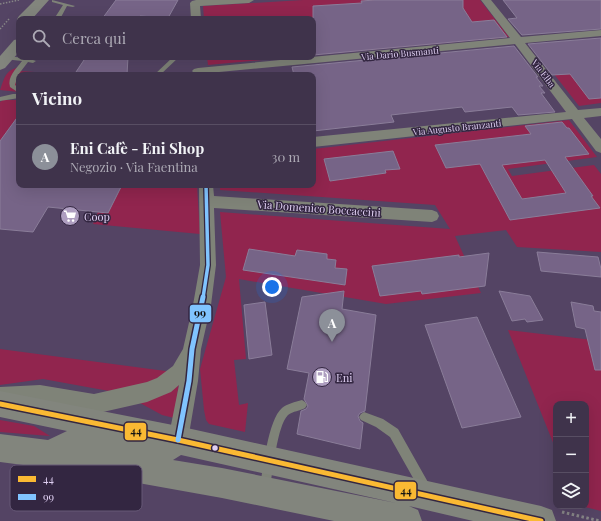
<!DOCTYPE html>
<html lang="it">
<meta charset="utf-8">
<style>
body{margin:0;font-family:"Playfair Display",serif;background:#463b52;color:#f1f3f6}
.controls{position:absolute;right:12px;bottom:12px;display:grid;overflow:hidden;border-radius:8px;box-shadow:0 4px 16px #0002}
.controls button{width:36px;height:36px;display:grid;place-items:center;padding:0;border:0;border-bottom:1px solid #584e63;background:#3f334b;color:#f1f3f6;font:20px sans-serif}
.you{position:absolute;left:272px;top:287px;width:14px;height:14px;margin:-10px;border:3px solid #fff;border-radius:50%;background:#1a73e8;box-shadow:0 0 0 6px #1a73e833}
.badge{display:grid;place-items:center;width:26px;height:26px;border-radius:50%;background:#8c9099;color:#fff;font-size:13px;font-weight:700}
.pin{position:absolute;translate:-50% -33px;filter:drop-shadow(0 1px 2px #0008)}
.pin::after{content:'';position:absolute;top:21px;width:14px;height:12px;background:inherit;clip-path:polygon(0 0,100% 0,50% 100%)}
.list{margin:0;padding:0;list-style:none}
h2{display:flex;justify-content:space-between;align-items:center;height:52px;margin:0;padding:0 16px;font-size:17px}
h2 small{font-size:13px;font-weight:400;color:#adaab5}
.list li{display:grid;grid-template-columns:26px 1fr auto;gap:12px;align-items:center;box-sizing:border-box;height:64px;padding:0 16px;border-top:1px solid #584e63}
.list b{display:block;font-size:15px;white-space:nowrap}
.list p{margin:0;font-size:13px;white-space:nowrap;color:#adaab5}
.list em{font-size:13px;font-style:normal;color:#adaab5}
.icon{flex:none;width:22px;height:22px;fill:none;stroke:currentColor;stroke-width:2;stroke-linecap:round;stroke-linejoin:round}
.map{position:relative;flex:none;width:601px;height:521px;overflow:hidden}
.search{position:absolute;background:#3f334b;box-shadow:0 4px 16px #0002;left:16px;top:16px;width:300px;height:44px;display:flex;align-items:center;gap:10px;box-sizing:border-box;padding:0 14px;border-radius:8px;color:#adaab5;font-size:15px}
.panel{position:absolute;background:#3f334b;box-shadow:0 4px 16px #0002;left:16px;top:72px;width:300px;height:116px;border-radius:8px}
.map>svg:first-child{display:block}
.green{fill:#91254e}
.building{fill:#766487;stroke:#8a7d99;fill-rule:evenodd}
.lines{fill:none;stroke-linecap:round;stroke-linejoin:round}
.path-far1{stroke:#878687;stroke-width:1.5;stroke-dasharray:1.5 1.5;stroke-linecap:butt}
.path{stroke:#878687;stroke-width:3;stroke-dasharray:2.5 2.5;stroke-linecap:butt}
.lane{fill:#7f8378;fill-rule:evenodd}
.street{fill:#7f8378;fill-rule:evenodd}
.secondary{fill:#82857d;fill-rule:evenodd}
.bus-1-casing{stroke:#332641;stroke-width:8}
.bus-2-far1-casing{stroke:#332641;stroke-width:6}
.bus-2-casing{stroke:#332641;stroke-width:8}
.bus-1{stroke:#fab933;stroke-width:5}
.bus-2-far1{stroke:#80c4ff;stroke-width:3.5}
.bus-2{stroke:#80c4ff;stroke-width:5}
.bus-dot{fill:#decef1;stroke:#332641;stroke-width:1.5}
.labels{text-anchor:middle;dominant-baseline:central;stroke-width:3;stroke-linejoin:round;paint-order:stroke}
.far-street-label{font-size:9px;fill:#decef1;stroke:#332641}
.street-label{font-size:11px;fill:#decef1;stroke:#332641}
.poi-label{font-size:11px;fill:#decef1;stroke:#332641;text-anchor:start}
.key{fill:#332641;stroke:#665876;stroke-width:1}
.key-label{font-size:11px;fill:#decef1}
.line-badge{stroke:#332641;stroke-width:1.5}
.pale-badge-label{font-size:11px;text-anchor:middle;font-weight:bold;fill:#111}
</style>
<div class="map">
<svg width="601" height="521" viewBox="0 0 601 521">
<rect width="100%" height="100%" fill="#544464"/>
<g class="green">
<path d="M 303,0 L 480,0 L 509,37 L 313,55 L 313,19 L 204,19 L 203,6 Z"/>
<path d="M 601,40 L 601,103 L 579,106 L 532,46 Z"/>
<path d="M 207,57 L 294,57 L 208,65 Z"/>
<path d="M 22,66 L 19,71 L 50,73 L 49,75 L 19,75 L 19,92 L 0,90 C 6,74 5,71 22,66 Z"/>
<path d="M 3,100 L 19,100 L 19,115 L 0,141 L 0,102 Z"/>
<path d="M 569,120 L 597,157 L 508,169 L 512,176 L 594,165 L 601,174 L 601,252 L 517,247 L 506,230 L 455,236 L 481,293 L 386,304 L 239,279 L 246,359 L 234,360 L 239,405 L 248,403 L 245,432 L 209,424 L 206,420 L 204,410 L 200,369 L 226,277 L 220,212 L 450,229 L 435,205 L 220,190 L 220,185 L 313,185 L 313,149 Z"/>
<path d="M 122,185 L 197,185 L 200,234 L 93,224 L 98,212 L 108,213 Z"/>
<path d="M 508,330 L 601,341 L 601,511 L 581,506 L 586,506 L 586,404 L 556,404 L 556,450 Z"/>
<path d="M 0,349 L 173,372 L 139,386 L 109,391 L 43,379 L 0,385 Z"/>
<path d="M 179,383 L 174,418 L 162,415 L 140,403 Z"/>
<path d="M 0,420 L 34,426 L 50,436 L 0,432 Z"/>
</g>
<g class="building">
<path d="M 116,0 L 178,0 L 168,18 L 140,16 L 139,19 L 102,19 Z"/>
<path d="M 375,0 L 463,0 L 463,8 L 472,22 L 494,20 L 507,37 L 313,55 L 313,6 L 362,3 L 361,1 Z"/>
<path d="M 503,0 L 601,0 L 601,29 L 522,35 L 508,19 L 517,18 Z"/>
<path d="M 601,38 L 601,98 L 589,99 L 570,74 L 552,75 L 528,44 Z"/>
<path d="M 514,46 L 538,77 L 536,77 L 543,86 L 539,86 L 545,93 L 541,93 L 555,112 L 518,115 L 512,107 L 465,112 L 462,107 L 391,115 L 394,122 L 313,131 L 313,75 L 294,75 L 292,67 Z"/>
<path d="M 86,57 L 128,57 L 127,75 L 74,75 Z"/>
<path d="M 19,115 L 19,185 L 122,185 L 108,213 L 48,207 L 33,232 L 0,229 L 0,141 Z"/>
<path d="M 562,122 L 567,128 L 569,128 L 589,154 L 565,157 L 593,196 L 591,196 L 600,208 L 510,220 L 480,164 L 446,168 L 435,145 L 531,134 L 525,126 ZM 545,160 L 566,193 L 522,199 L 502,165 Z"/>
<path d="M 393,151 L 400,169 L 385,170 L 386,173 L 330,181 L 324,159 Z"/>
<path d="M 249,249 L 295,256 L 297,250 L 327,254 L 327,259 L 336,260 L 335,268 L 347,269 L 345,285 L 243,270 Z"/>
<path d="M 537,252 L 598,257 L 601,269 L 601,277 L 541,271 Z"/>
<path d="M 489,253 L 485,286 L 422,294 L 421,291 L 380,296 L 372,266 L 459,255 L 459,257 Z"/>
<path d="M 344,291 L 342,309 L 376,315 L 365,411 L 360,413 L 358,416 L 360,421 L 363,423 L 360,449 L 297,434 L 301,411 L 306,409 L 308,406 L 304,399 L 309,373 L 287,369 L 302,297 Z"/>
<path d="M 499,291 L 530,296 L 543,320 L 527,322 L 525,319 L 512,321 Z"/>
<path d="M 265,302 L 272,355 L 249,359 L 244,305 Z"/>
<path d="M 571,302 L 593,306 L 594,311 L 601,312 L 601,370 L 595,370 L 585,329 L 576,327 Z"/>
<path d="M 477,317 L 521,417 L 462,428 L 425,325 Z"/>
</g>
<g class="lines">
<g class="path-far1">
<path d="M 0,4 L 19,0"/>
<path d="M 0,29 L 9,19"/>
</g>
<path class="path" d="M 562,512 L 600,521"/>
<g class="lane">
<path d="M 52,0 L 75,6 L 73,7 L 67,6 L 60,19 L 54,19 L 63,5 L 52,2 Z"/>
<path d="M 6,56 L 25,58 L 26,57 L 32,57 L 30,59 L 36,61 L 33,63 L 28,62 L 18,75 L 15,85 L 19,88 L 19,93 L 10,87 C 7,77 16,69 22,61 L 4,59 L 4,57 Z"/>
<path d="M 173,57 L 179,57 L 160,75 L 154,75 Z"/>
<path d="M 13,94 L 19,94 L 19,98 L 0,101 L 0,97 Z"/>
<path d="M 302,400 L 305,402 L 307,405 L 305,408 C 300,411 293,411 288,415 C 277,426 273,471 270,487 L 269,491 L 265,492 L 261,491 L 260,487 C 263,469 268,420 282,408 C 287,404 295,402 302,400 Z"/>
<path d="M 364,412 L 383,419 L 398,429 L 429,484 L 430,488 L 429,492 L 425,493 L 421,492 L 390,437 L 376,427 L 361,420 L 359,417 L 361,414 Z"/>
</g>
<g class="street">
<path d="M 196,0 L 254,0 L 249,3 L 200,6 L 201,19 L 191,19 L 190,3 L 192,1 Z"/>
<path d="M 481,0 L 491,0 L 521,37 L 601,30 L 601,36 L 525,43 L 578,110 L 601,108 L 601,116 L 584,118 L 601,139 L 601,153 L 596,151 L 572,119 L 313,147 L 313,137 L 566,112 L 515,44 L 198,74 L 194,73 L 192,71 L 194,69 L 198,68 L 510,38 Z"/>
<path d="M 199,185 L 213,185 L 214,196 L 432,210 L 437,212 L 439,216 L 437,220 L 432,222 L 214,208 L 216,265 L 211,305 L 201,349 L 198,381 L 188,440 L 185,447 L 178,450 L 171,447 L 168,440 L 179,385 L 171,392 L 147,402 L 94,414 L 40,405 L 0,407 L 0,387 L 40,385 L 94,394 L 147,382 L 157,378 L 173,366 L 183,349 L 193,305 L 200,265 Z"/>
</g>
<g class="secondary">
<path d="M 35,0 L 49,0 L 32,19 L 19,19 L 19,22 L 17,19 L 19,16 Z"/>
<path d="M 19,39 L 19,52 L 5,68 L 0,70 L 0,56 L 14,40 Z"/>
<path d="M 0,391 L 178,426 L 541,506 L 552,510 L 556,521 L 473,521 L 409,506 L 418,510 L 422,521 L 334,521 L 222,498 L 77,472 L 0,462 L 0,434 L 48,440 L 67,431 L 0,417 ZM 181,455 L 396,503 L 222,468 L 173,460 Z"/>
</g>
<g class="bus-1-casing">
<path id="bus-1" d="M 0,404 L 178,440 L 541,521"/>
</g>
<g class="bus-2-far1-casing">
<path id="bus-2-far1" d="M 203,298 L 208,265 L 206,185"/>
</g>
<g class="bus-2-casing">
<path id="bus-2" d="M 178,440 L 189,381 L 192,349 L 203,297"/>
</g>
<use href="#bus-1" class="bus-1"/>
<use href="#bus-2-far1" class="bus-2-far1"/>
<use href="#bus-2" class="bus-2"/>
</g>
<defs>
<g id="supermarket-disc" transform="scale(1)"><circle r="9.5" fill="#ae9ec0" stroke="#332641"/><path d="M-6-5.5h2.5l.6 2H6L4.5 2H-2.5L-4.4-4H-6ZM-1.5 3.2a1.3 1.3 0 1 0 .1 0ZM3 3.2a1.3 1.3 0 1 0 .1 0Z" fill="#fff"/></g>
<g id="fuel-disc" transform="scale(1)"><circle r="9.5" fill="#ae9ec0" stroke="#332641"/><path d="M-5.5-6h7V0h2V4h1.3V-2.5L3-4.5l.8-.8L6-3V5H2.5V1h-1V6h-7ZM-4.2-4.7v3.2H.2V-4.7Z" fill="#fff"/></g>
</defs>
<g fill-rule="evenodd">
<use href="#supermarket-disc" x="70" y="216"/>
<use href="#fuel-disc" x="322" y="377"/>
</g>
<circle class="bus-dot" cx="215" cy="448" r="3.5"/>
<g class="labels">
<g class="far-street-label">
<text transform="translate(400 53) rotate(-5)">Via Dario Busmanti</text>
<text transform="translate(544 73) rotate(53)">Via Elba</text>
<text transform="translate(457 127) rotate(-6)">Via Augusto Branzanti</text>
</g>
<g class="street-label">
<text transform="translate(319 208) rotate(4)">Via Domenico Boccaccini</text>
</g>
<g class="poi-label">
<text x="84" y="216">Coop</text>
<text x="336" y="377">Eni</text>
</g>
</g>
<rect x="10" y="465" width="132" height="46" rx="6" class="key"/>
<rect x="18" y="476" width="18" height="6" fill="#fab933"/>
<rect x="18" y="494" width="18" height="6" fill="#80c4ff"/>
<g class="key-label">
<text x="43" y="483">44</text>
<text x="43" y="501">99</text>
</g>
<g class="line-badge">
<rect x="189" y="304" width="23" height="19" rx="4" fill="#80c4ff"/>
<rect x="124" y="422" width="23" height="19" rx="4" fill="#fab933"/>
<rect x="394" y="481" width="23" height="19" rx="4" fill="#fab933"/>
</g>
<g class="pale-badge-label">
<text x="200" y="317">99</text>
<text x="136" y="435">44</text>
<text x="406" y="495">44</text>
</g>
</svg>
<div class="controls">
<button>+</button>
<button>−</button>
<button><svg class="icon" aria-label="layers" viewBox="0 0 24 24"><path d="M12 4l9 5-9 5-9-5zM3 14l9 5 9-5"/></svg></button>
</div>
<div class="you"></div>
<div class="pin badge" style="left:332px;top:342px">A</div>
<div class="search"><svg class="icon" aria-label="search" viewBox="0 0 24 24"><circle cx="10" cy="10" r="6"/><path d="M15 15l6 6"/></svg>Cerca qui</div>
<section class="panel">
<h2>Vicino<small></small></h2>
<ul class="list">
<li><span class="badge">A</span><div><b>Eni Cafè - Eni Shop</b><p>Negozio · Via Faentina</p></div><em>30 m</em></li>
</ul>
</section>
</div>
